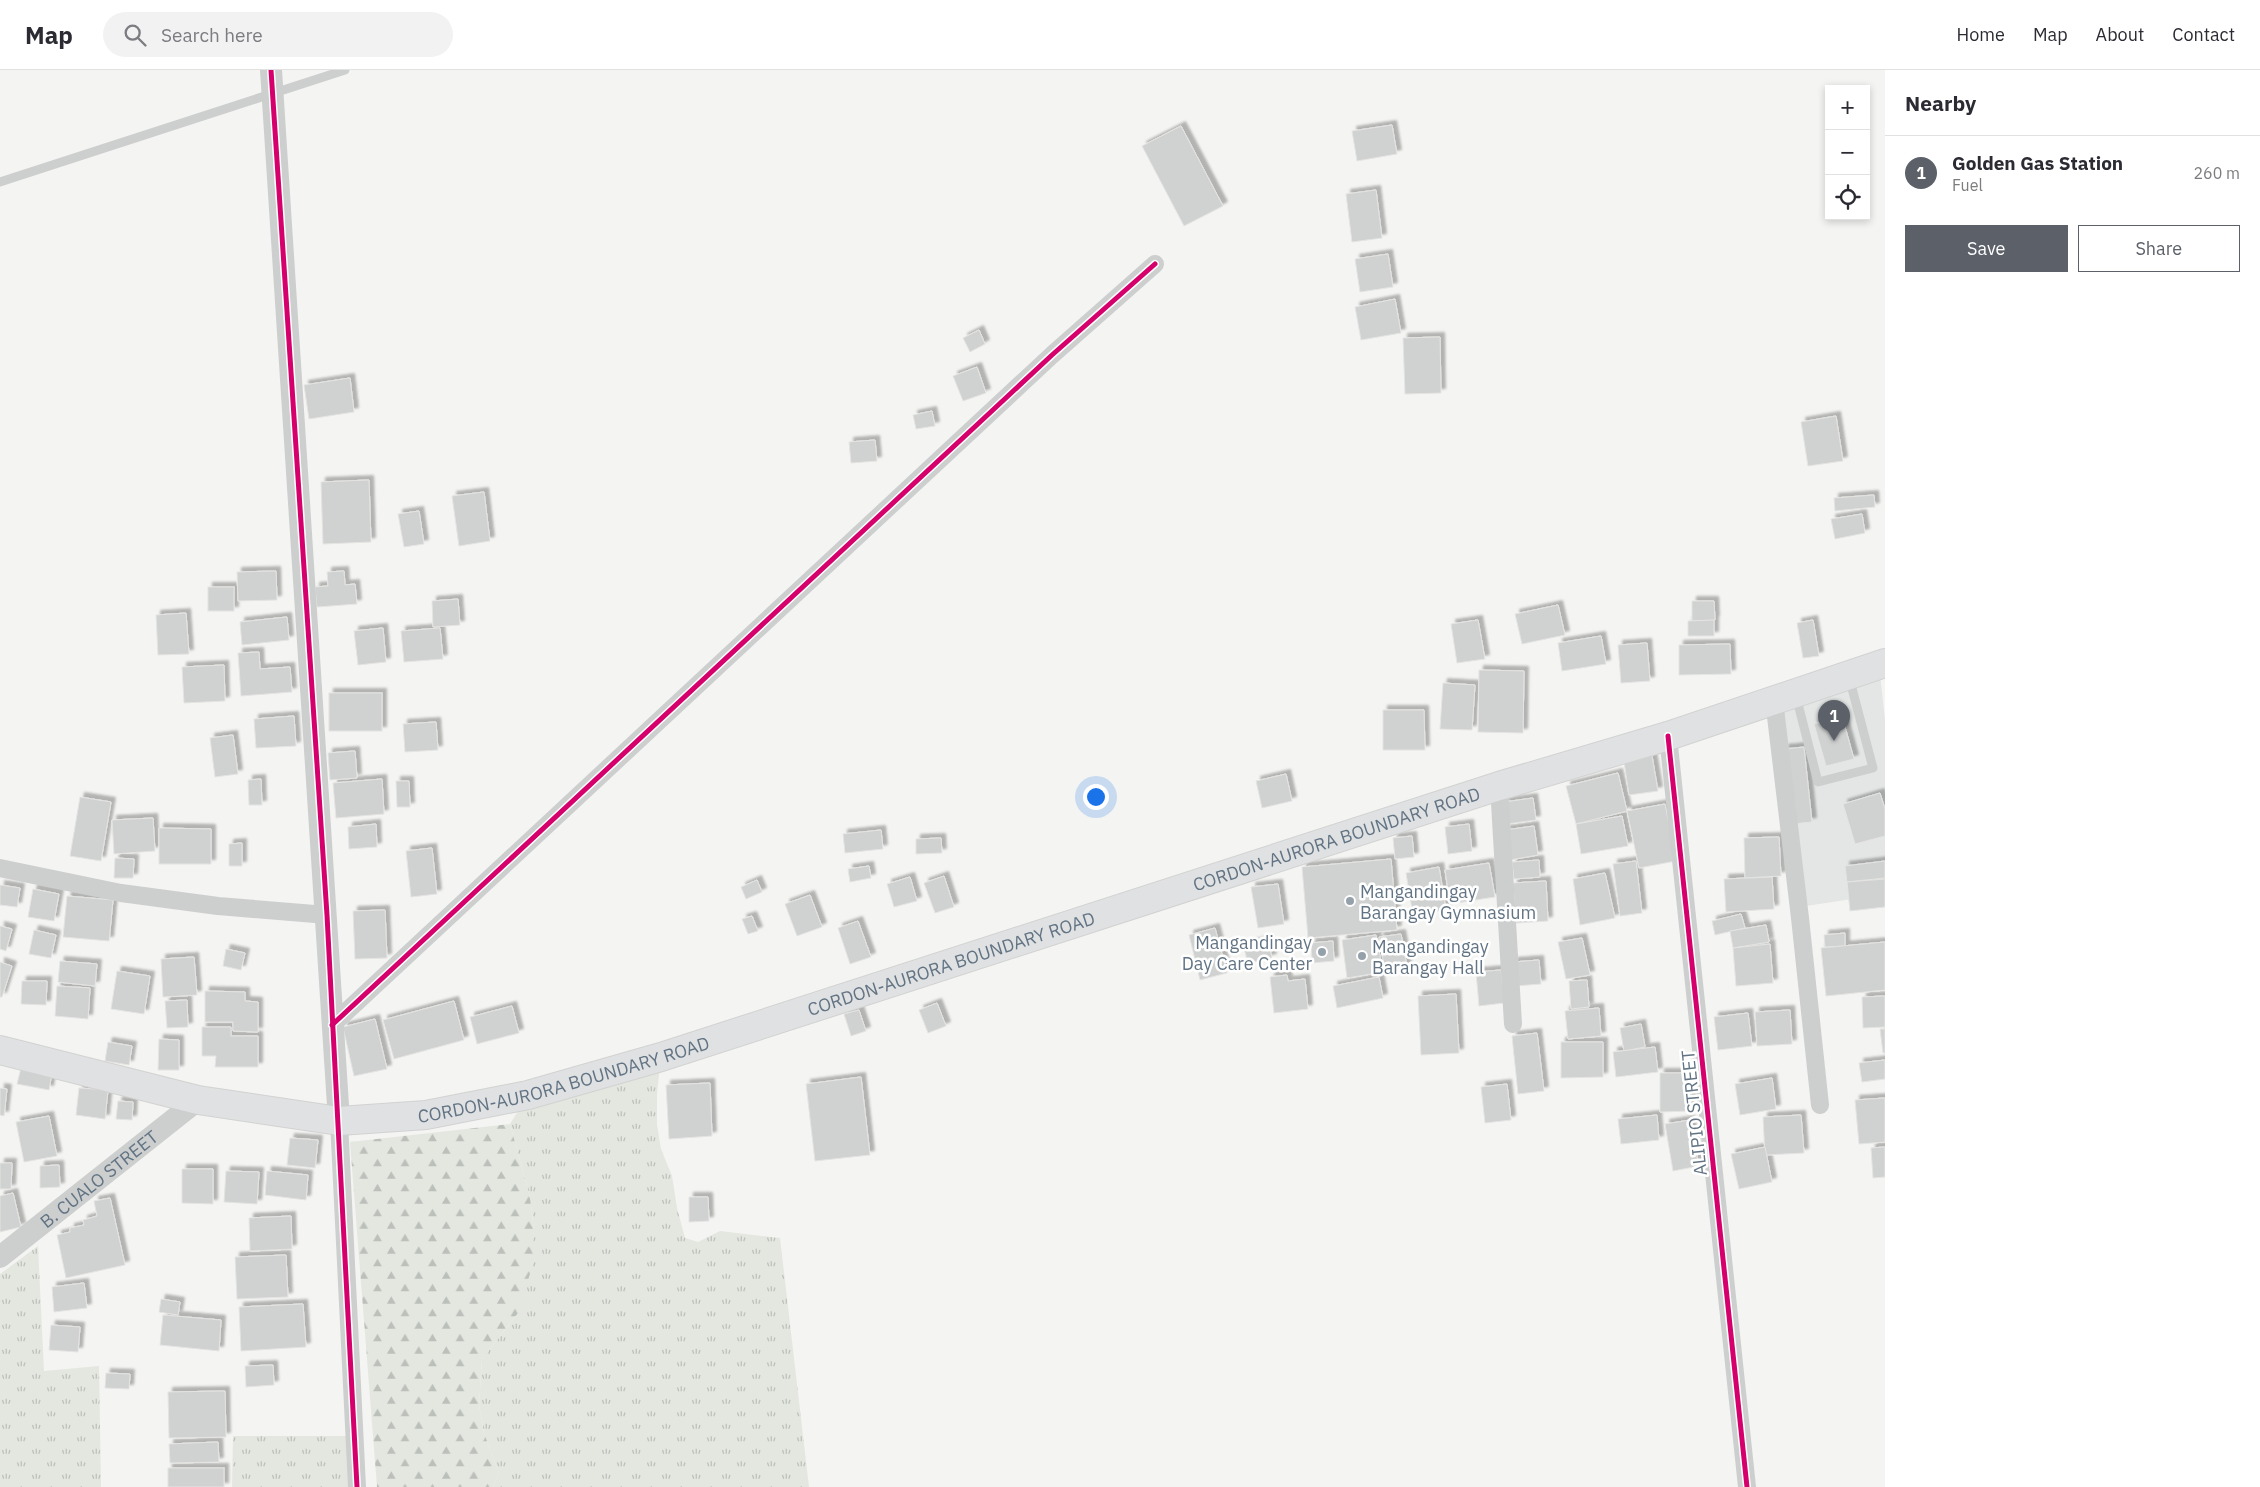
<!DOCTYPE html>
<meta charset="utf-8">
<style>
body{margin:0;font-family:"IBM Plex Sans",sans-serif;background:#f2f2f3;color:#2b2b33}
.controls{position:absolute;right:15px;top:15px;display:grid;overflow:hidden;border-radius:0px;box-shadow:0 2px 8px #0003}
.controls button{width:45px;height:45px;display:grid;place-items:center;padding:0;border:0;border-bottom:1px solid #e1e1e2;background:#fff;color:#2b2b33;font:25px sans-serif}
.you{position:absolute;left:1095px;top:726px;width:18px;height:18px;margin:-12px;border:4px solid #fff;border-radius:50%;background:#1a73e8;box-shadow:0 0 0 8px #1a73e833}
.badge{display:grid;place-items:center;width:32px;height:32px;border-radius:50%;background:#5b6069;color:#fff;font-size:16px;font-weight:700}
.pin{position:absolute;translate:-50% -41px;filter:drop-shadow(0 1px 2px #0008)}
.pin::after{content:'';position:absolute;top:26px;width:18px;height:15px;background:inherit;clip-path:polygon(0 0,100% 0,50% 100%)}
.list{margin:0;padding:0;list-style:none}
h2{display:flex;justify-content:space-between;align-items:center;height:65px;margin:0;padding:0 20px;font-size:21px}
h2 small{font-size:16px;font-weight:400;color:#7c7c81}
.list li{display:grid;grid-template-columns:32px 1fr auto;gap:15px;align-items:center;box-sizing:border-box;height:75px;padding:0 20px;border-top:1px solid #e1e1e2}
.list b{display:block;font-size:19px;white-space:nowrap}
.list p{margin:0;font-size:16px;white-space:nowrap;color:#7c7c81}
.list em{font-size:16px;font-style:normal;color:#7c7c81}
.actions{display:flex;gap:10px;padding:15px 20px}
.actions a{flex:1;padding:11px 0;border:1px solid #5b6069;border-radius:0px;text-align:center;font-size:18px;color:#5b6069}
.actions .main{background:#5b6069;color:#fff}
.icon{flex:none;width:28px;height:28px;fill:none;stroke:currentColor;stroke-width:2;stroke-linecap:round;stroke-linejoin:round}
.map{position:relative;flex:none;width:1885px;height:1417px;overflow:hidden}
header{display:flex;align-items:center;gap:30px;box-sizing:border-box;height:70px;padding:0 25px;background:#fff;border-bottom:1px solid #e1e1e2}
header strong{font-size:24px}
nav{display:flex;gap:28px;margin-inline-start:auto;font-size:18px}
.search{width:350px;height:45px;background:#f2f2f3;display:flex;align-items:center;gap:12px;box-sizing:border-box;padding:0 18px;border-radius:28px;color:#7c7c81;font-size:19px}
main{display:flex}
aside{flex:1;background:#fff}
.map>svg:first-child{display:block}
.built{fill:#e4e6e5}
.grass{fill:url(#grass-tufts)}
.forest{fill:url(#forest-firs)}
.building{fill:#d0d1d1;stroke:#e4e4e2;filter:url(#shadow)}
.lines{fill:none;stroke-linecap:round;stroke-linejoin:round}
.primary-casing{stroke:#d1d2d1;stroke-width:30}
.service{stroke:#cdcfcf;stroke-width:9}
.minor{stroke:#cdcfcf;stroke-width:18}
.tertiary{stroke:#cdcfcf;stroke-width:22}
.primary{stroke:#e0e1e2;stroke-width:28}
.cycleway-casing{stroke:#fff;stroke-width:8}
.cycleway{stroke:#d6006c;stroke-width:5}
.poi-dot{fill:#95a1aa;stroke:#fff;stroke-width:2}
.labels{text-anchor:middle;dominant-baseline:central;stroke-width:5;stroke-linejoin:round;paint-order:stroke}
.street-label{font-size:18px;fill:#627484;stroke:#fff}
.poi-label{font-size:18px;fill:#627484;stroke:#fff;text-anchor:start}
</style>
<header>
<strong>Map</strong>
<div class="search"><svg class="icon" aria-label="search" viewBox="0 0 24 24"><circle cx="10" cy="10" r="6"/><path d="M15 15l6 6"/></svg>Search here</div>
<nav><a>Home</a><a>Map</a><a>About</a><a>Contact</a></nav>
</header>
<main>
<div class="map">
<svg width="1885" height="1417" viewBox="0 0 1885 1417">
<defs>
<pattern id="grass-tufts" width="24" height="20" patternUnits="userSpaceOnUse" patternTransform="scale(1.25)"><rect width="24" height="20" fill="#e4e7e0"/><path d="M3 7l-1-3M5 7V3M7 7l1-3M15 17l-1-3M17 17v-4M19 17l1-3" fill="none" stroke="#bcc0bb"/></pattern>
<pattern id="forest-firs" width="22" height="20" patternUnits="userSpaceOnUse" patternTransform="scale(1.25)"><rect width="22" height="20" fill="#e4e7e0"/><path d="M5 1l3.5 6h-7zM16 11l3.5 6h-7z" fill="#bcc0bb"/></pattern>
<filter id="shadow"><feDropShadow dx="4.5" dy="-4.5" stdDeviation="1" flood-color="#0004"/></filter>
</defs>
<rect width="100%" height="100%" fill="#f4f4f2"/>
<path class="built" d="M 1880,604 L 1885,650 L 1885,824 L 1806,836 L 1777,638 Z"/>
<g class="grass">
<path d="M 661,987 L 657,1023 L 657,1055 L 661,1079 L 672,1106 L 677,1138 L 685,1168 L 698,1172 L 720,1161 L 780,1168 L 809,1417 L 493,1417 L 499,1403 L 484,1363 L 479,1335 L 482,1289 L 518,1243 L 534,1161 L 530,1127 L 510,1054 L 528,1025 Z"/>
<path d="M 38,1176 L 44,1301 L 99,1296 L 101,1417 L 0,1417 L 0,1204 Z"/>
<path d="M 233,1366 L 354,1366 L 357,1417 L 232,1417 Z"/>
</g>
<path class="forest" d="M 510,1054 L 530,1127 L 534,1161 L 532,1197 L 518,1243 L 482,1289 L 479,1335 L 484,1363 L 499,1403 L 493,1417 L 377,1417 L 350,1072 Z"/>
<g class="building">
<path d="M 1392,55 L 1397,84 L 1357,91 L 1352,61 Z"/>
<path d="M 1181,56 L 1223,136 L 1184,156 L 1142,76 Z"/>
<path d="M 1376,120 L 1382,168 L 1352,172 L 1346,124 Z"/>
<path d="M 1388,184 L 1393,217 L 1360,222 L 1355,189 Z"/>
<path d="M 1395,229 L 1401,263 L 1361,270 L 1355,237 Z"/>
<path d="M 979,260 L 985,274 L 970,282 L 963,268 Z"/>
<path d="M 1440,267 L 1441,323 L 1405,324 L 1403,268 Z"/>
<path d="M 977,297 L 986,323 L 963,331 L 953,306 Z"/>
<path d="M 350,308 L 354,342 L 309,349 L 304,315 Z"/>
<path d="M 932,341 L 935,356 L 916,359 L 913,345 Z"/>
<path d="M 1836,346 L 1843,391 L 1808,396 L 1801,352 Z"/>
<path d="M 875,370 L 877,391 L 851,393 L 849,372 Z"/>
<path d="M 369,410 L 371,472 L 323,474 L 321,412 Z"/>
<path d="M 484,422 L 490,471 L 459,476 L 452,426 Z"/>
<path d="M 1874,425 L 1875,437 L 1835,441 L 1834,428 Z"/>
<path d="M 419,441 L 424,474 L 404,477 L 398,444 Z"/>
<path d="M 1862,444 L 1865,463 L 1835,469 L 1831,449 Z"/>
<path d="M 276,501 L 277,530 L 238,531 L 237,502 Z"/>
<path d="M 344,501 L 345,515 L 355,514 L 357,534 L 317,537 L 315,517 L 328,516 L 327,502 Z"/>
<rect x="208" y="517" width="26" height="24"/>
<path d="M 458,529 L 460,555 L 433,557 L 432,531 Z"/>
<path d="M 1692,531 L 1714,531 L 1715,550 L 1692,551 Z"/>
<path d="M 1558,535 L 1565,565 L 1522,574 L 1515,544 Z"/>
<path d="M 186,543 L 189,584 L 158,585 L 156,545 Z"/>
<path d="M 287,547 L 289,570 L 242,575 L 240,552 Z"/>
<path d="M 1478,550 L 1485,589 L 1457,593 L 1451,554 Z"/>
<path d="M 1714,550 L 1714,566 L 1688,566 L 1688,551 Z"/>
<path d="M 1813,550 L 1819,586 L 1803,588 L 1797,553 Z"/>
<path d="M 383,558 L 386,592 L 358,595 L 354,561 Z"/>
<path d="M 440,558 L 443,589 L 404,592 L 401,561 Z"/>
<path d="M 1601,566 L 1606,594 L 1562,601 L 1558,573 Z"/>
<path d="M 1647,573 L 1650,611 L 1621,613 L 1618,575 Z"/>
<path d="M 1730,574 L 1731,604 L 1679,605 L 1679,575 Z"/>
<path d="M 259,582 L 260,599 L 290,597 L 292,622 L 241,626 L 238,583 Z"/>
<path d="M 224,595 L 225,631 L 184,633 L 182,597 Z"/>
<path d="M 1479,600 L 1524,601 L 1523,663 L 1478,662 Z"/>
<path d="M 1443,613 L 1475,615 L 1472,660 L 1440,659 Z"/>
<rect x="329" y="623" width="53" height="38"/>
<path d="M 1383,640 L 1424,640 L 1425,680 L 1383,680 Z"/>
<path d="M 294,646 L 296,676 L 256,678 L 254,649 Z"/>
<path d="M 1842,646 L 1854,689 L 1826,696 L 1814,654 Z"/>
<path d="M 436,652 L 438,680 L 405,682 L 403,654 Z"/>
<path d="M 233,665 L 238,704 L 215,707 L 210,668 Z"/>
<path d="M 1804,677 L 1812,752 L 1792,754 L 1784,679 Z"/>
<path d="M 1651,680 L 1658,721 L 1629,725 L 1623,685 Z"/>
<path d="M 355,681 L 357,708 L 330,710 L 328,683 Z"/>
<path d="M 1618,703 L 1627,741 L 1576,754 L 1566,716 Z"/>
<path d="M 1286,704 L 1292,731 L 1262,738 L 1256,711 Z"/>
<path d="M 261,709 L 262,735 L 249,735 L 248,710 Z"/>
<path d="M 382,709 L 384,744 L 336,748 L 333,713 Z"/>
<path d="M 396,711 L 409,711 L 410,737 L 397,737 Z"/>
<path d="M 1880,723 L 1885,739 L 1885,766 L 1855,774 L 1843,734 Z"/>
<path d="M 80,727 L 111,732 L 101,791 L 70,786 Z"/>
<path d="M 1533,728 L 1536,750 L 1507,754 L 1504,732 Z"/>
<path d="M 1665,734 L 1676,791 L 1639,798 L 1627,741 Z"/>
<path d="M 1622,746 L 1628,776 L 1581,784 L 1576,754 Z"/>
<path d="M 153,748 L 155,781 L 114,784 L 112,750 Z"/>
<path d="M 376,754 L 377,777 L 349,779 L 348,757 Z"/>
<path d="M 1469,754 L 1472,781 L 1448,784 L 1445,757 Z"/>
<path d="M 1534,756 L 1538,785 L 1510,790 L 1505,760 Z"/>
<path d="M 159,758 L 211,759 L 211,794 L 159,794 Z"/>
<path d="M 881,760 L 883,779 L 845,783 L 843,764 Z"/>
<path d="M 1412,766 L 1414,787 L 1395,789 L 1393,768 Z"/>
<path d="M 1779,767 L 1781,806 L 1745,808 L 1744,768 Z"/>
<path d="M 941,768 L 942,783 L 916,784 L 916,769 Z"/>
<path d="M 242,773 L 242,796 L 229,796 L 229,774 Z"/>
<path d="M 432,778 L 437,824 L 411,827 L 406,781 Z"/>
<path d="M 115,788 L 134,789 L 133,808 L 114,808 Z"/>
<path d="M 1391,789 L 1397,860 L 1308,868 L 1302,797 Z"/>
<path d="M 1539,790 L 1540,807 L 1514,809 L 1512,792 Z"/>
<path d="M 1636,791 L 1642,843 L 1620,846 L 1613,794 Z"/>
<path d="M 1885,791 L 1885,808 L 1847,812 L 1845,796 Z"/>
<path d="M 1489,793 L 1495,827 L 1450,834 L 1445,800 Z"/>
<path d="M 869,796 L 871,808 L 850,812 L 848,799 Z"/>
<path d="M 1439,797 L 1446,840 L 1413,845 L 1406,803 Z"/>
<path d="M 1605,803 L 1615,848 L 1580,855 L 1573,809 Z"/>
<path d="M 944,806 L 954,837 L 935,843 L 924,813 Z"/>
<path d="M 910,807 L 917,831 L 894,837 L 887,814 Z"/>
<path d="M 1772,807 L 1774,839 L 1726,842 L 1724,809 Z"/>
<path d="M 1885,809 L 1885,837 L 1850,841 L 1847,812 Z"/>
<path d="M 757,810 L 762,822 L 746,829 L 741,817 Z"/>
<path d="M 1546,811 L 1548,851 L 1516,853 L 1513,813 Z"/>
<path d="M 1278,814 L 1284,854 L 1258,858 L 1251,817 Z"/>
<path d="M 0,815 L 20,818 L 17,837 L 0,835 Z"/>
<path d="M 33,819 L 59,824 L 54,851 L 28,847 Z"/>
<path d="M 810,825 L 822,857 L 797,866 L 785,834 Z"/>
<path d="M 67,826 L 113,830 L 109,871 L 63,867 Z"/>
<path d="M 385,840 L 387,888 L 355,889 L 353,841 Z"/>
<path d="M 1741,844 L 1745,858 L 1715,865 L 1712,851 Z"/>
<path d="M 752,846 L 758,861 L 748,864 L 742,849 Z"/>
<path d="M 858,851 L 871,887 L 850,894 L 838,858 Z"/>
<path d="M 1766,855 L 1769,872 L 1733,878 L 1730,861 Z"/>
<path d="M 0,856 L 12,859 L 6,881 L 0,879 Z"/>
<path d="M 1215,858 L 1227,903 L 1200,910 L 1189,865 Z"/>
<path d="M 34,860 L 56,865 L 51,888 L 29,884 Z"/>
<path d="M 1845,863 L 1845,876 L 1825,877 L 1824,865 Z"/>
<path d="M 1401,864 L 1407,897 L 1385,901 L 1379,867 Z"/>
<path d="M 1376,865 L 1383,902 L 1347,908 L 1342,870 Z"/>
<path d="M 1582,868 L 1590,905 L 1566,909 L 1558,872 Z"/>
<path d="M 1268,870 L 1272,888 L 1248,893 L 1243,875 Z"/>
<path d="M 1333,871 L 1334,891 L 1312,893 L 1311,873 Z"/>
<path d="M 1885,872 L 1885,920 L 1826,926 L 1821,878 Z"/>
<path d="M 1770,874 L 1773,913 L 1736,916 L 1733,878 Z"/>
<path d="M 226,879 L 245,883 L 241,900 L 223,896 Z"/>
<path d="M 194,887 L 197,925 L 163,927 L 161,889 Z"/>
<path d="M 1539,890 L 1541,914 L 1515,916 L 1513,892 Z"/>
<path d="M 60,891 L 97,894 L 95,916 L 58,912 Z"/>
<path d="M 0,892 L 12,896 L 2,927 L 0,927 Z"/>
<path d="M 1501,900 L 1504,933 L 1479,936 L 1476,902 Z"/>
<path d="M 117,901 L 150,906 L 144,944 L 111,939 Z"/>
<path d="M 1287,905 L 1288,911 L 1305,909 L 1308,939 L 1274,943 L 1270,907 Z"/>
<path d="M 1379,907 L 1383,928 L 1337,938 L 1333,916 Z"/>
<path d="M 1587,910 L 1589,937 L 1571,939 L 1569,911 Z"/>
<path d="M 22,911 L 47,911 L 46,935 L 21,934 Z"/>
<path d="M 57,916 L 90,918 L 88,949 L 55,946 Z"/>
<path d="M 205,921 L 245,922 L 245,931 L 258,932 L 258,962 L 233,961 L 233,952 L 205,952 Z"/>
<path d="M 1456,924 L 1459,983 L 1421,985 L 1418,926 Z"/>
<path d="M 1885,926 L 1885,957 L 1863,958 L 1862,927 Z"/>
<path d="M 187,930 L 188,957 L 167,958 L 165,931 Z"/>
<path d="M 454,931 L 464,970 L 394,989 L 383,950 Z"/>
<path d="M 937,933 L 946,956 L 928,963 L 919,940 Z"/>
<path d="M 512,936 L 519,963 L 477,974 L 470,947 Z"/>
<path d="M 1599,938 L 1601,966 L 1568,969 L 1565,941 Z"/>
<path d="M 859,940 L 866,961 L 851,966 L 844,944 Z"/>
<path d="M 1790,940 L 1792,974 L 1757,976 L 1755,942 Z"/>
<path d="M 1748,943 L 1752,976 L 1718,980 L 1714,947 Z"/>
<path d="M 375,949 L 387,999 L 354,1006 L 343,957 Z"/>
<path d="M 1641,954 L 1645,977 L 1624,981 L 1620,958 Z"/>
<path d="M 202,957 L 231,957 L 231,966 L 258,966 L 258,997 L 215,997 L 216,986 L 202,986 Z"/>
<path d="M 1880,959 L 1885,959 L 1885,983 L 1883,983 Z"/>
<path d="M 1537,963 L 1544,1021 L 1518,1024 L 1512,966 Z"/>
<path d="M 159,969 L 179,970 L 179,1000 L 158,1000 Z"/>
<path d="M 108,972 L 132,976 L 129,995 L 105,991 Z"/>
<path d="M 1561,972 L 1603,972 L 1603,1007 L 1561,1008 Z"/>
<path d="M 1655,977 L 1658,1002 L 1616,1007 L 1613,982 Z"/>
<path d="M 1885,990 L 1885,1009 L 1862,1012 L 1859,993 Z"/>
<path d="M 21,998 L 52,1003 L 49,1020 L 17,1014 Z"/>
<path d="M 1660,1003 L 1691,1003 L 1691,1041 L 1660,1042 Z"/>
<path d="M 861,1007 L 870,1085 L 815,1091 L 806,1014 Z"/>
<path d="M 1772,1008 L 1776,1039 L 1740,1045 L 1735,1014 Z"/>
<path d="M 710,1013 L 712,1066 L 669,1069 L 666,1015 Z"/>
<path d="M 1507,1014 L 1511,1050 L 1485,1053 L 1481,1017 Z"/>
<path d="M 0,1018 L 7,1019 L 4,1046 L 0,1045 Z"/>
<path d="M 79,1018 L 108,1020 L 105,1049 L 76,1045 Z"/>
<path d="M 1885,1028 L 1885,1072 L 1859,1074 L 1855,1030 Z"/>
<path d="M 118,1031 L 133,1032 L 132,1050 L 116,1049 Z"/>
<path d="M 1657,1045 L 1659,1070 L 1621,1074 L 1618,1049 Z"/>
<path d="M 1801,1045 L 1804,1083 L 1765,1085 L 1763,1047 Z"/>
<path d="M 49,1046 L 57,1086 L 24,1092 L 16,1052 Z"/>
<path d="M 1690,1050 L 1699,1096 L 1673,1101 L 1665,1054 Z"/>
<path d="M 290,1068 L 318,1070 L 315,1098 L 287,1095 Z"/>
<path d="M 1765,1077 L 1772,1112 L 1739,1119 L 1731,1084 Z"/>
<path d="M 1885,1077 L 1885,1107 L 1873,1108 L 1871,1078 Z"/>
<path d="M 0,1093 L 12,1093 L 11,1119 L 0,1119 Z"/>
<path d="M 59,1095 L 60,1117 L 40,1118 L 40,1096 Z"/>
<path d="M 182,1099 L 213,1099 L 213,1134 L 182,1133 Z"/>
<path d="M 226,1101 L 259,1102 L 257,1134 L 224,1132 Z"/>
<path d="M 267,1101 L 308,1105 L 306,1130 L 265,1125 Z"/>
<path d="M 13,1123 L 21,1157 L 0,1162 L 0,1126 Z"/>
<path d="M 689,1127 L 708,1127 L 709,1151 L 689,1152 Z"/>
<path d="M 110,1128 L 125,1195 L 66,1208 L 57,1165 L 70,1162 L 70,1158 L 84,1155 L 83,1150 L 97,1146 L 94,1131 Z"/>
<path d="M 291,1146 L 292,1179 L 250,1181 L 249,1148 Z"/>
<path d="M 286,1185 L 288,1227 L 237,1229 L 235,1187 Z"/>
<path d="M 84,1213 L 87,1238 L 54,1242 L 52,1217 Z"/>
<path d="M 161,1229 L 180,1232 L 178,1245 L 159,1242 Z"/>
<path d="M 303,1234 L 306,1277 L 241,1281 L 239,1237 Z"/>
<path d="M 163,1245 L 221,1250 L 219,1281 L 160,1275 Z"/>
<path d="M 51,1255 L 80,1257 L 78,1282 L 49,1280 Z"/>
<path d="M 273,1295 L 274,1315 L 246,1317 L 245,1296 Z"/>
<path d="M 106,1303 L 130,1304 L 129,1319 L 105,1318 Z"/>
<path d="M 225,1321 L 226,1367 L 169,1368 L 168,1322 Z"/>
<path d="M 218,1372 L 219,1392 L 170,1393 L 169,1374 Z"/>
<rect x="168" y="1398" width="56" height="19"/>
</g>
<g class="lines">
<g class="primary-casing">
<g id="primary">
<path id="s2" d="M 0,980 L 198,1030 L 339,1051 L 426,1045 L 528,1025 L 661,987 L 1499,716 L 1668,666 L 1885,593"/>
</g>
</g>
<g class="service">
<path d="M 0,112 L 345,0"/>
<path d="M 1796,626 L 1818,712 L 1873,698 L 1849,607"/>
</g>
<g class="minor">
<path d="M 1774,630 L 1800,848 L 1820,1035"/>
<path d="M 1668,666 L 1747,1417"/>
<path d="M 1499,716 L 1513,954"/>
<path d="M 0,798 L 121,823 L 218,836 L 327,845"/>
<path d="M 332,955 L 1052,285 L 1155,194"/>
<path d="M 339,1051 L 357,1417"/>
</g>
<g class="tertiary">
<path d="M 271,0 L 339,1051"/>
<path id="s1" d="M 0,1187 L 198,1030"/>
</g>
<use href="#primary" class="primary"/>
<g class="cycleway-casing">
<g id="cycleway">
<path d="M 271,0 L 327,845 L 357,1417"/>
<path d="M 1668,666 L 1747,1417"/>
<path d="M 332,955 L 1052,285 L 1155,194"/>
</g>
</g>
<use href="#cycleway" class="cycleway"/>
</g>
<g class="poi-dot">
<circle cx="1350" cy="831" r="5"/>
<circle cx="1322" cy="882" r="5"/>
<circle cx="1362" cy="886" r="5"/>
</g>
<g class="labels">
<g class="street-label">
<text stroke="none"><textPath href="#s2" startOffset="1386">CORDON-AURORA BOUNDARY ROAD</textPath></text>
<text stroke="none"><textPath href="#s2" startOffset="981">CORDON-AURORA BOUNDARY ROAD</textPath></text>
<text stroke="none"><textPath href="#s2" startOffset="576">CORDON-AURORA BOUNDARY ROAD</textPath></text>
<text transform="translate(1694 1043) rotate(-96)">ALIPIO STREET</text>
<text stroke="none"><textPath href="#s1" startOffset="126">B. CUALO STREET</textPath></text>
</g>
<g class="poi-label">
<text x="1360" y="821">Mangandingay<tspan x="1360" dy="21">Barangay Gymnasium</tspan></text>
<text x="1312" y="872" text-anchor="end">Mangandingay<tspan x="1312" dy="21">Day Care Center</tspan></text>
<text x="1372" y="876">Mangandingay<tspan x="1372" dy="21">Barangay Hall</tspan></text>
</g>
</g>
</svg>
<div class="controls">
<button>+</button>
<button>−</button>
<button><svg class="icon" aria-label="locate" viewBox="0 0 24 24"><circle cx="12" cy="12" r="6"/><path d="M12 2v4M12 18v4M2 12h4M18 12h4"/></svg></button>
</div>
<div class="you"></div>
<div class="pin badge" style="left:1834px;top:671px">1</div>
</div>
<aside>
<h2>Nearby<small></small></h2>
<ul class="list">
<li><span class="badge">1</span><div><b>Golden Gas Station</b><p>Fuel</p></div><em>260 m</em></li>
</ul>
<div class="actions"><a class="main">Save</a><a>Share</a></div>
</aside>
</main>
